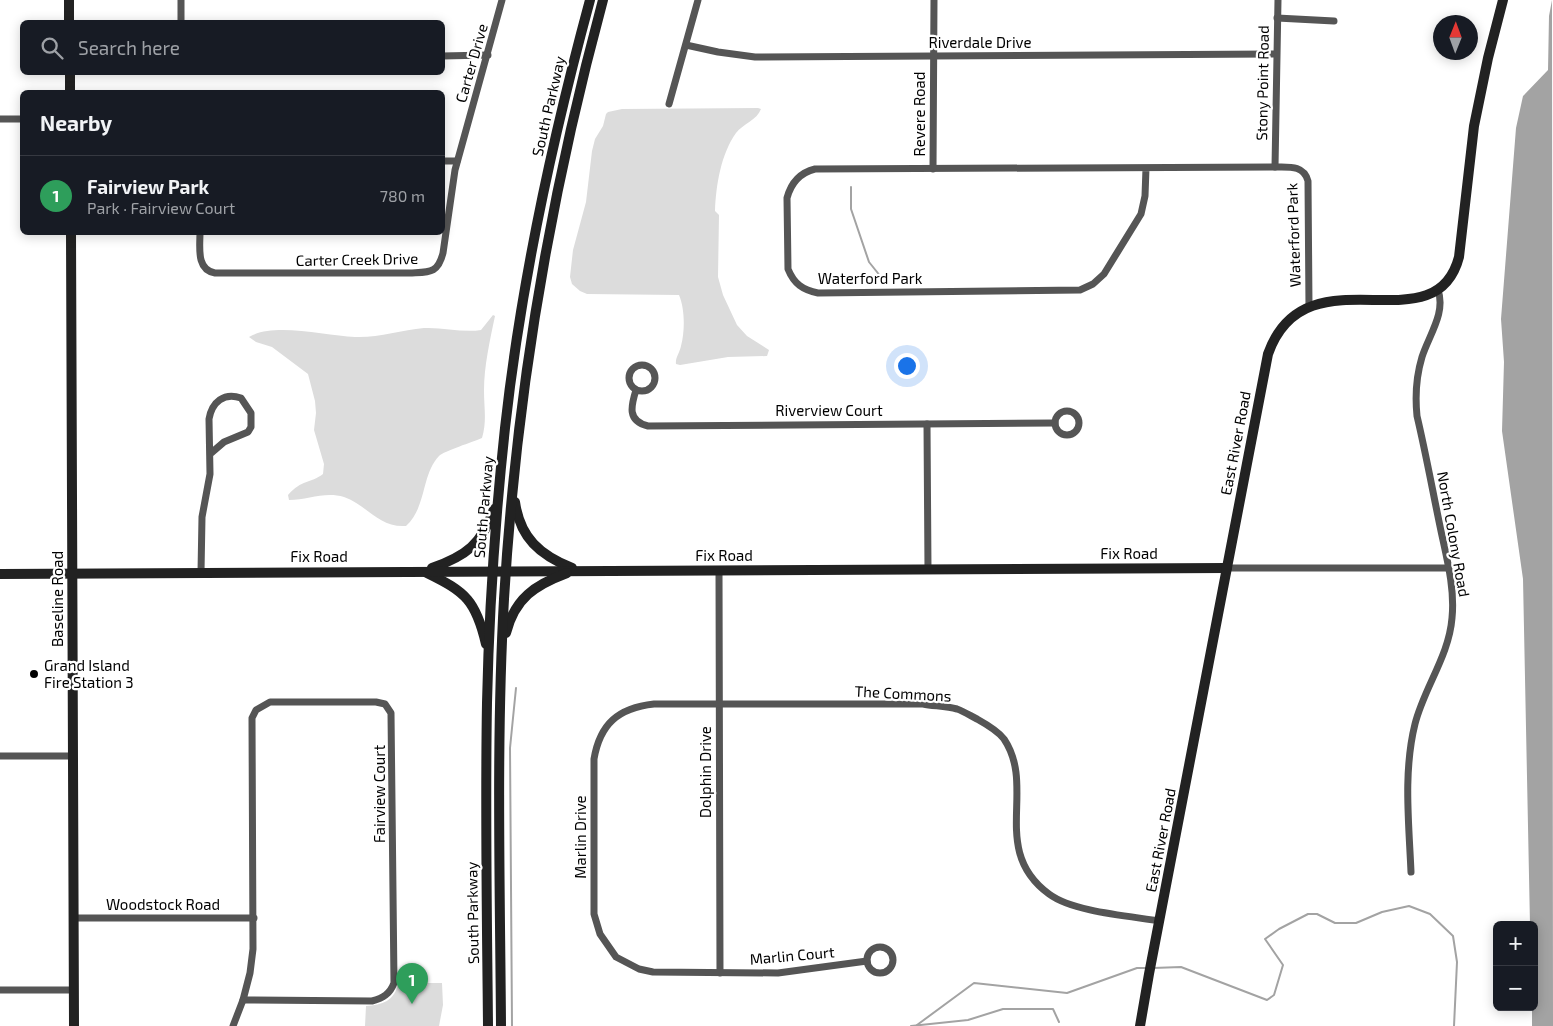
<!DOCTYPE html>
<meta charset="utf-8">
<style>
body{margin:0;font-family:"Exo 2",sans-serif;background:#242831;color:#f1f3f6}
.controls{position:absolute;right:15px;bottom:15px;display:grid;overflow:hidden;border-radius:8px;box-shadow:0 2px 12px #0003}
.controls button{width:45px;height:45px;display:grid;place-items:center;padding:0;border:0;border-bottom:1px solid #363941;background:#171b24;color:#f1f3f6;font:25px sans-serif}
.compass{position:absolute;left:1433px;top:15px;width:45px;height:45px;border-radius:50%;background:#171b24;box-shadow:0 2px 12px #0003;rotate:1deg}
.you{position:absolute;left:906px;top:365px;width:18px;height:18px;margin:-12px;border:4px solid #fff;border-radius:50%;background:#1a73e8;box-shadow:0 0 0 8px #1a73e833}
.badge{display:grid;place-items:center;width:32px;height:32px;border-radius:50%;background:#b45309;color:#fff;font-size:16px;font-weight:700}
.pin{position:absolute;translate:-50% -41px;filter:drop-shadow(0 1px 2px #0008)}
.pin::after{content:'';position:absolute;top:26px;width:18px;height:15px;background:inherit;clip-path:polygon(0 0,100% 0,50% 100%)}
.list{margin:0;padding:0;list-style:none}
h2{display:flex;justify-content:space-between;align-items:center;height:65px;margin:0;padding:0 20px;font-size:21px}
h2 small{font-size:16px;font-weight:400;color:#9ea1a6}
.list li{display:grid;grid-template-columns:32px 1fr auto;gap:15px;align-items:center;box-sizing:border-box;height:80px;padding:0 20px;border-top:1px solid #363941}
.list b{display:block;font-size:19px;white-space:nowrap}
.list p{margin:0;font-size:16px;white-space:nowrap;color:#9ea1a6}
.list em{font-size:16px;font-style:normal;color:#9ea1a6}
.icon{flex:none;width:28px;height:28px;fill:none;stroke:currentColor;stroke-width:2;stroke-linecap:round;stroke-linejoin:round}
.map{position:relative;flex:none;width:1553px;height:1026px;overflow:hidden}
.search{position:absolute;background:#171b24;box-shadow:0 2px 12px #0003;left:20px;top:20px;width:425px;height:55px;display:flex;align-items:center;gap:12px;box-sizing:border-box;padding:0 18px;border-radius:8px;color:#9ea1a6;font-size:19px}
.panel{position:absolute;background:#171b24;box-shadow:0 2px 12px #0003;left:20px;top:90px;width:425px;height:145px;border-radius:8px}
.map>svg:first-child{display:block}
.green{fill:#dcdcdc}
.water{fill:#a3a3a3}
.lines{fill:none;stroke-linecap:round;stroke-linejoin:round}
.stream{stroke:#a3a3a3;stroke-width:2}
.street{stroke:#555;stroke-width:7}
.secondary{stroke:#222;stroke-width:10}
.poi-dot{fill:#000;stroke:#fff;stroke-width:2}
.labels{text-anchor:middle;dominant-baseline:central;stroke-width:4.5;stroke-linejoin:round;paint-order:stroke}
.street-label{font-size:15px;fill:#000;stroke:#fff}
.poi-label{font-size:15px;fill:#000;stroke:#fff;text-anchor:start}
</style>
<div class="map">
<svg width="1553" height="1026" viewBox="0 0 1553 1026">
<rect width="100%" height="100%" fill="#fff"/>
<g class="green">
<path d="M 758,108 L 761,109 C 757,120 743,124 736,133 C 721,154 716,185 715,211 L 719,215 L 718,277 L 723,295 L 737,325 L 747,336 L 769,350 L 767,356 L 728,357 L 680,365 L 676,364 C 675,358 680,352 681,346 C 685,331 685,309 679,295 L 587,294 L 580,291 L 572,284 L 570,277 L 573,250 L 586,202 L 592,151 L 595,139 L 603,126 L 606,114 L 608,112 L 622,109 Z"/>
<path d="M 493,315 L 495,316 C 490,340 484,366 484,391 C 484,407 487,422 482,438 C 473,442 444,451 439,456 C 421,475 427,507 406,526 C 379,528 367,505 344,497 C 325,491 308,500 289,500 L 288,495 C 302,479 310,484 323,474 L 324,464 L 314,430 L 316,413 L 315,401 L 308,374 L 272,347 L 256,342 L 249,337 C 274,322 326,336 355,337 C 378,338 401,330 424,328 C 443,327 463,333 481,330 Z"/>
<path d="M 398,983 L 442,983 L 443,1005 L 439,1026 L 365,1026 L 366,1006 C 382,1005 395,1001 398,983 Z"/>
</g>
<path class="water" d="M 1552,0 L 1553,1026 L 1532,1026 L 1532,1007 L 1534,1007 L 1534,925 L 1530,925 L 1523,579 L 1502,431 L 1504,362 L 1501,319 L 1516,128 L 1523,96 L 1548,70 L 1549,16 Z"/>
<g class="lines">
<g class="stream">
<path d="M 851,187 L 851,209 L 869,262 L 885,282"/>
<path d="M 1153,968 L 1181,967 L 1267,1000 L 1274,995 L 1283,965 L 1265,939 L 1279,929 L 1308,914 L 1317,914 L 1335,923 L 1356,923 L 1382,912 L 1409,906 L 1430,914 L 1453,936 L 1457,962 L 1454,1026"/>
<path d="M 917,1025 L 974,983 L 1067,993 L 1137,968 L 1146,968"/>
<path d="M 512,1026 L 510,748 L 516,688"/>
<path d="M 911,1026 L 968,1020 L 1003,1009 L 1053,1009 L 1059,1022"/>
</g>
<g class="street">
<path d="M 181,0 L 181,22"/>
<path d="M 1277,18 L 1334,21"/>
<path d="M 686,45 L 718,52 L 755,57 L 1276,54"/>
<path d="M 442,56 L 488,55"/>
<path d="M 669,104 L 698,0"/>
<path d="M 0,119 L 22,119"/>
<path d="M 442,161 L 457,161"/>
<path d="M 1275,167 L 1278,0"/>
<path d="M 1146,168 L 1145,196 L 1141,214 L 1104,274 L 1093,284 L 1080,290 L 818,293 C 803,290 794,284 788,269 L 787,198 C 791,183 799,173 815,169 L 1275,167 C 1289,167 1304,165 1308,181 L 1309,306"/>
<path d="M 933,169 L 934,0"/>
<path d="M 200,232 C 200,247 196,270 215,273 L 412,273 C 430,272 438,273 443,253 L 455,170 L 502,0"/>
<circle cx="642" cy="378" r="13"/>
<path d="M 636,390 C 631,406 627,421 648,426 L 1055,423"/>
<circle cx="1067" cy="423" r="12"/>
<path d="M 927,424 L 928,570"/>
<path d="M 1227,568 L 1448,568"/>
<path d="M 719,570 L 720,973"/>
<path d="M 201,572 L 202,517 L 210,474 L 209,419 C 212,402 224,392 241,398 L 251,413 L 251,427 L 248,432 L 224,442 L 210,454"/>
<path d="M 270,702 L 376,702 L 385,704 L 391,713 L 394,983 C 390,994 383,998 372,1001 L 243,1000 L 250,973 L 253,949 L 252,718 L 256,710 Z"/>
<path d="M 0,756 L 72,756"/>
<path d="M 1411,872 C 1409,824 1403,772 1415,724 C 1424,688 1449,656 1452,618 C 1455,589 1447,559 1441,531 C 1433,493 1426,454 1417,416 C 1415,396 1416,377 1422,357 C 1429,335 1446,313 1438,290"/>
<path d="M 73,918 L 254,918"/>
<circle cx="880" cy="960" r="13"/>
<path d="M 867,961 L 778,973 L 653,972 L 639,969 L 616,957 L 600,934 L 594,914 L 594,759 C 600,724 618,708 654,704 L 923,704 C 933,706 946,706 957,709 C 963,711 971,716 977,719 C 986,724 998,731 1004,739 C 1037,788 989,850 1049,894 C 1073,912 1129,916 1160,921"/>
<path d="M 0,990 L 73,990"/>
<path d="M 233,1026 L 243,1000"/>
</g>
<g class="secondary">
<path d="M 69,0 L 69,22"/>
<path d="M 70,72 L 70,92"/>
<path d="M 71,232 L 74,1026"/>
<path d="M 515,502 C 520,538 540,555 572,568"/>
<path d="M 432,568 C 466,556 482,544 494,509"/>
<path d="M 427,573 C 466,592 476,601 486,644"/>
<path d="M 0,574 L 1227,568"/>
<path d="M 506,633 C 515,598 535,585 567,573"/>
<path d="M 488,1026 C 487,919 485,811 487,703 C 489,612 495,520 505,428 C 521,283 552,140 590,0"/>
<path d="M 501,1026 C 500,884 496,741 504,599 C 516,396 550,196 603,0"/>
<path d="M 1140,1026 L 1149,974 L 1268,354 C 1306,247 1435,349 1459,257 L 1474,126 L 1488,58 L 1503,0"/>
</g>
</g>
<circle class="poi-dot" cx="34" cy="674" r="5"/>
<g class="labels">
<g class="street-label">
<text x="980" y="42">Riverdale Drive</text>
<text transform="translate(471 63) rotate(-74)">Carter Drive</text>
<text transform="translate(1262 83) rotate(-89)">Stony Point Road</text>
<text transform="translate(548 106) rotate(-77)">South Parkway</text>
<text transform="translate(919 114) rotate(-90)">Revere Road</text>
<text transform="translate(1293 235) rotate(-92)">Waterford Park</text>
<text transform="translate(357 259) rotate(-1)">Carter Creek Drive</text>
<text x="870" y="278">Waterford Park</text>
<text x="829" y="410">Riverview Court</text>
<text transform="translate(1235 443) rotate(-79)">East River Road</text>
<text transform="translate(483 507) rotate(-85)">South Parkway</text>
<text transform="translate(1454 534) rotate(80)">North Colony Road</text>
<text x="1129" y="553">Fix Road</text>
<text x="724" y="555">Fix Road</text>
<text x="319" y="556">Fix Road</text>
<text transform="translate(57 599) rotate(-90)">Baseline Road</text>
<text transform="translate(903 693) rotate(3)">The Commons</text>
<text transform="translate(705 772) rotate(-90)">Dolphin Drive</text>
<text transform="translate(379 794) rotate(-90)">Fairview Court</text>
<text transform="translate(580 837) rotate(-90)">Marlin Drive</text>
<text transform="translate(1160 840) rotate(-79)">East River Road</text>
<text x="163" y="904">Woodstock Road</text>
<text transform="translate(472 913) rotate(-91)">South Parkway</text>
<text transform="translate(792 955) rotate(-5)">Marlin Court</text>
</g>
<g class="poi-label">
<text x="44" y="665">Grand Island<tspan x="44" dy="17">Fire Station 3</tspan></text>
</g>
</g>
</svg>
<div class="controls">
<button>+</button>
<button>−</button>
</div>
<svg class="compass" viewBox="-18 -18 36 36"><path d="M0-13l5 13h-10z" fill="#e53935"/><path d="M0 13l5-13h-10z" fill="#9ea1a6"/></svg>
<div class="you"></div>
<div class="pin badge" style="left:412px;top:1004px;background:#2e9e5b">1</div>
<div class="search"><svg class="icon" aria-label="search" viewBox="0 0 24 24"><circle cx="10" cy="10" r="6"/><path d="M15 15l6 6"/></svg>Search here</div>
<section class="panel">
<h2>Nearby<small></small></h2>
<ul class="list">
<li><span class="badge" style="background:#2e9e5b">1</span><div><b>Fairview Park</b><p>Park · Fairview Court</p></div><em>780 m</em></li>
</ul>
</section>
</div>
